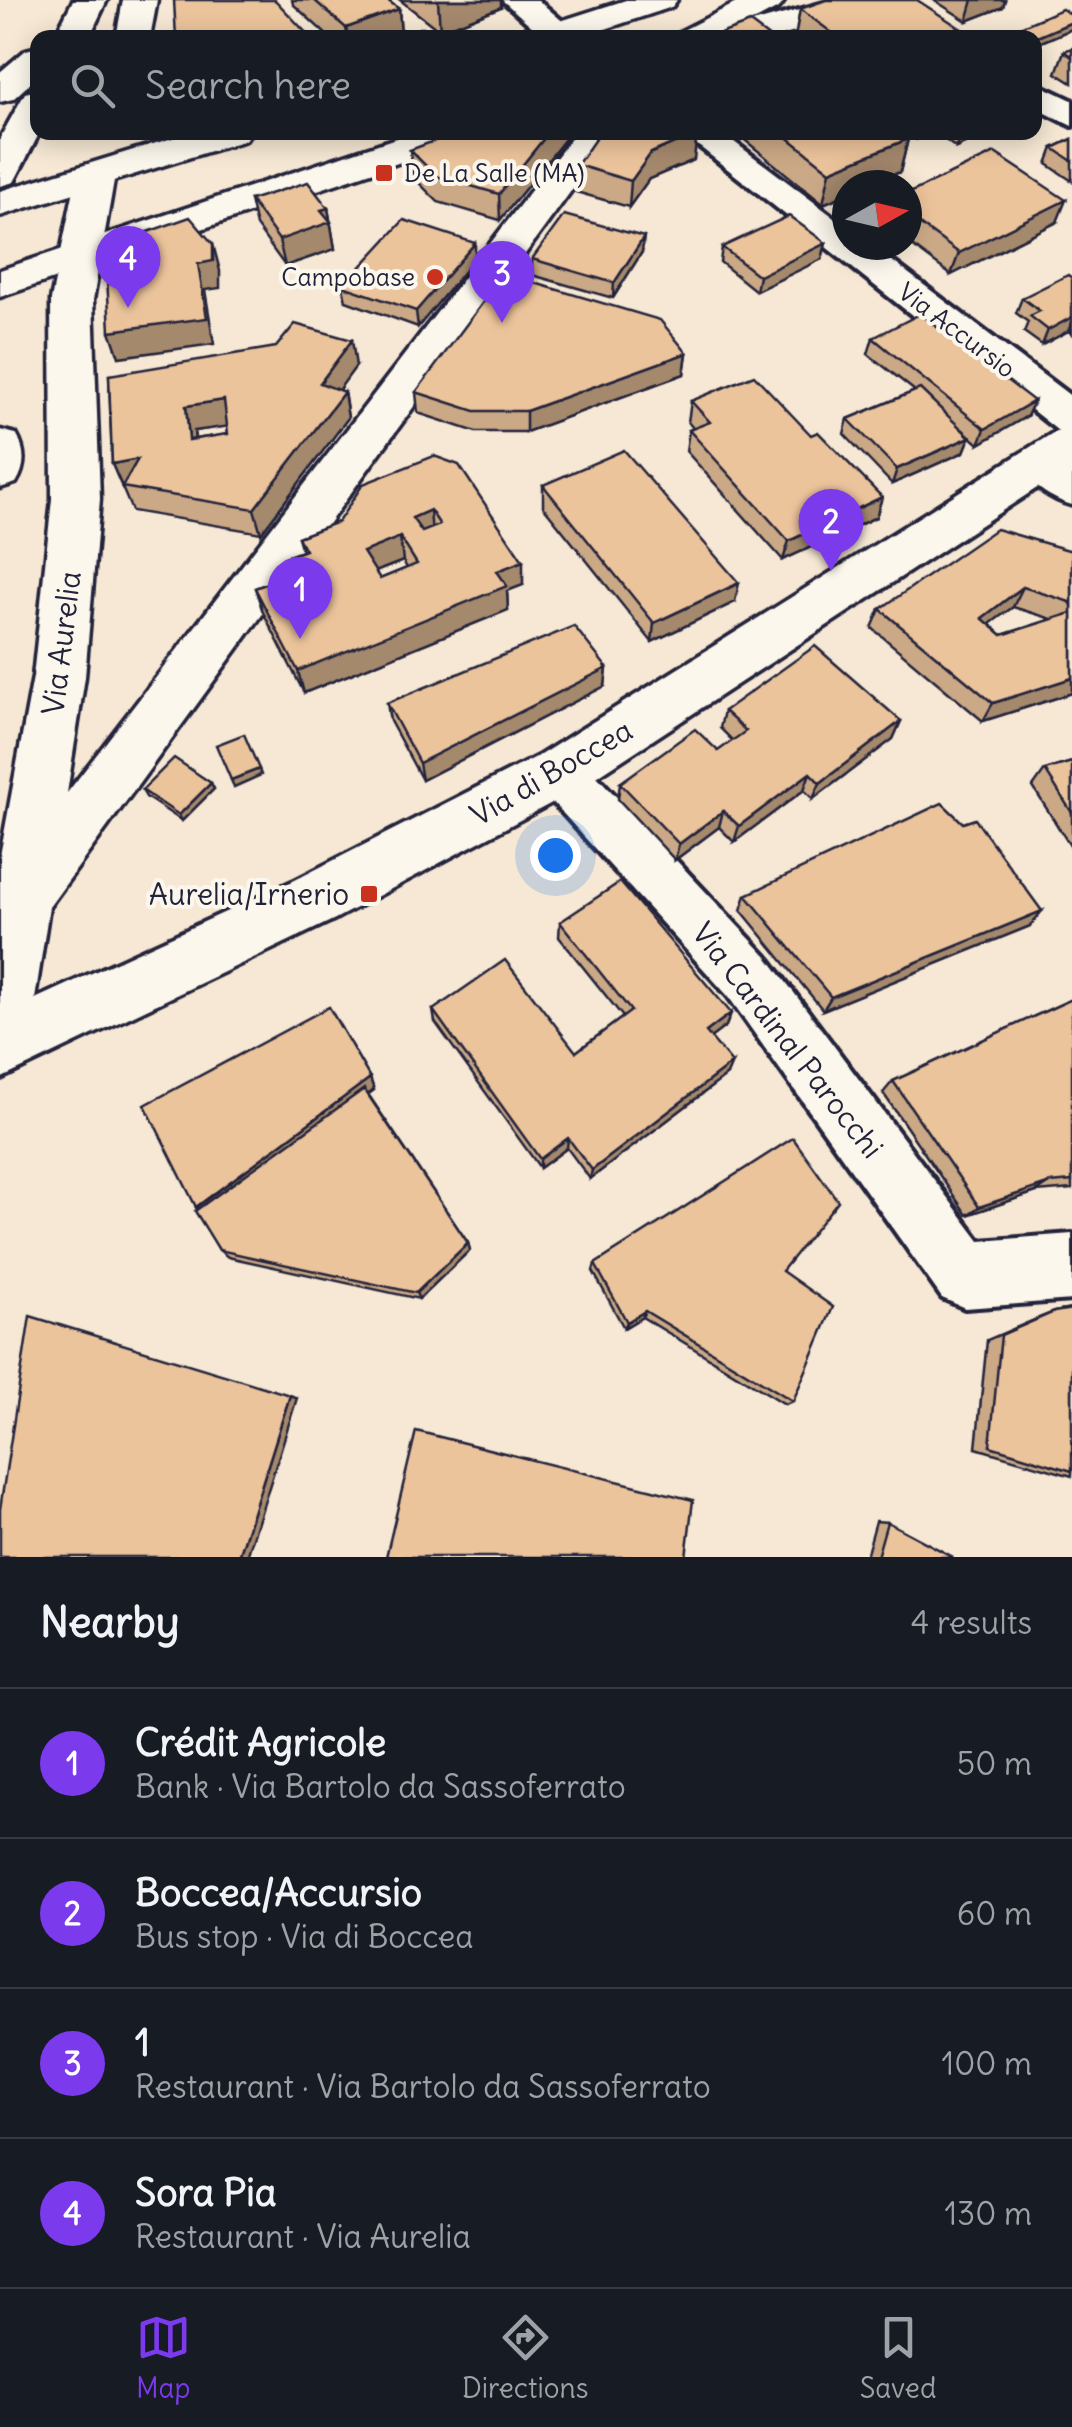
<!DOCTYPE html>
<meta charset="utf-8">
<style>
body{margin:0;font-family:Delius,sans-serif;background:#20242c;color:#f1f3f6}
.compass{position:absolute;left:832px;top:170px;width:90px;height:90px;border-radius:50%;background:#171b24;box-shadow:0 5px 25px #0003;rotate:82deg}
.you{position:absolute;left:555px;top:855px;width:35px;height:35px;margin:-25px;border:8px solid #fff;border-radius:50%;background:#1a73e8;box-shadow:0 0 0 15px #1a73e833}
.badge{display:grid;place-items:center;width:65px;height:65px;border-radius:50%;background:#7c3aed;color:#fff;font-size:32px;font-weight:700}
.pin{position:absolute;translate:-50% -82px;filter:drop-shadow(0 2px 5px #0008)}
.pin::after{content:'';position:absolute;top:52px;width:35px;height:30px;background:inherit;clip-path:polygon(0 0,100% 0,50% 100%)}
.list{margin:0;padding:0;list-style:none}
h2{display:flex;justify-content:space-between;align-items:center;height:130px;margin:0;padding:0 40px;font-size:42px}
h2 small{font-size:32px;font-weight:400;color:#9ea1a6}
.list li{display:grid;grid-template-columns:65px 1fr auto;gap:30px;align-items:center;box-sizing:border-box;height:150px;padding:0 40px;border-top:2px solid #363941}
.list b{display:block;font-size:38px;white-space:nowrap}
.list p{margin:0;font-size:32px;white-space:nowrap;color:#9ea1a6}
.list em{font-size:32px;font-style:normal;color:#9ea1a6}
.icon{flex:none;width:55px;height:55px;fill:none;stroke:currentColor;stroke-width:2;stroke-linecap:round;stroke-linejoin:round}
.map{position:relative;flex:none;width:1072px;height:1557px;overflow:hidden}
.search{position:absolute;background:#171b24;box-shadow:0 5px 25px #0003;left:30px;right:30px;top:30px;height:110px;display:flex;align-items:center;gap:25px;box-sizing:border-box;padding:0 35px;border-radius:20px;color:#9ea1a6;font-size:38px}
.sheet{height:730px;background:#171b24}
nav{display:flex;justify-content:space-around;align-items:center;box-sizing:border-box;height:140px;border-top:2px solid #363941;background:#171b24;font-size:28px;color:#9ea1a6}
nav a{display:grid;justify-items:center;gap:5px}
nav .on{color:#7c3aed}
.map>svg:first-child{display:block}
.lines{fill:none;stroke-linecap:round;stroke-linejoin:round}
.street-casing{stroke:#22223b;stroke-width:8}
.secondary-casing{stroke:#22223b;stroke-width:7}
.primary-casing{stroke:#22223b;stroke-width:7}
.street{fill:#fbf7ec;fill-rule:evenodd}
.secondary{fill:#fbf7ec;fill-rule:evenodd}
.primary{fill:#fbf7ec;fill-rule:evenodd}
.wall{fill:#cba986;stroke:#22223b;stroke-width:2.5;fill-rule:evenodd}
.shaded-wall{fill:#a5896d;stroke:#22223b;stroke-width:2.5}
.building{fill:#ecc49c;stroke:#22223b;stroke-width:2.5;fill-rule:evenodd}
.poi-dot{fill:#c8321e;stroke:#fbf7ec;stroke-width:4}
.labels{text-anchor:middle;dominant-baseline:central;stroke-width:8;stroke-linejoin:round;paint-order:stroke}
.far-poi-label{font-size:25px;fill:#22223b;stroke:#fbf7ec;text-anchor:start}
.far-street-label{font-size:25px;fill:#22223b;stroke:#fbf7ec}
.street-label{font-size:30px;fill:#22223b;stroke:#fbf7ec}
.poi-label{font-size:30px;fill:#22223b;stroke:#fbf7ec;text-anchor:end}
</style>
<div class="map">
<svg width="1072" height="1557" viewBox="0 0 1072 1557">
<rect width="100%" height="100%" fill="#f6e8d4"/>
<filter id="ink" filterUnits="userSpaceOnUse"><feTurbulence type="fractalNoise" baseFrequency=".01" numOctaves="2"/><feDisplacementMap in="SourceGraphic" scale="20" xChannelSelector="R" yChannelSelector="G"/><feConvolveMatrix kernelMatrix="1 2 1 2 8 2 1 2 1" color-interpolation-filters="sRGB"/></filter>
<g filter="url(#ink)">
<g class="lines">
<g class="street-casing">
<g id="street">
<path d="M 502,0 L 538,0 L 575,32 L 572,38 L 545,38 Z"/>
<path d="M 834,0 L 886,0 L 881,7 L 774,38 L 720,38 L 724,31 Z"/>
<path d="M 1034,82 L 1072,100 L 1072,126 L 1034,107 Z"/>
<path d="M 681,132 L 721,132 L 847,227 L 847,245 L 871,245 L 1072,397 L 1072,434 L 1057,430 Z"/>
<path d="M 1041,449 L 1072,465 L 1072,505 C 1051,499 1030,485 1019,465 L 1025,454 Z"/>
<path d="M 559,750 L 578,756 L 768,958 L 980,1241 L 1072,1234 L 1072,1300 L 965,1308 L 942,1298 L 728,996 L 540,788 L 533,772 L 540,756 Z"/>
</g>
</g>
<g class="secondary-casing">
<g id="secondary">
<path d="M 576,132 L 614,132 L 49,907 L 35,999 L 293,881 L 540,755 L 1056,431 L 1072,427 L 1072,465 L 578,789 L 335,919 L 0,1079 L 0,856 L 33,677 L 52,499 L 51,300 L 77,175 L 82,167 L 110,167 L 115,175 L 93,300 L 100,499 L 85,677 L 67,793 Z"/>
<path d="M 0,430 L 16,434 C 26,451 26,467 16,483 L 0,488 Z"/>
</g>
</g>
<g class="primary-casing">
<g id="primary">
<path d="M 73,0 L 107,0 L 89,38 L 54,38 Z"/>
<path d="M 123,0 L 157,0 L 150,38 L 116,38 Z"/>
<path d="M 626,0 L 677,0 L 672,7 L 578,38 L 524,38 L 529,31 Z"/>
<path d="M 742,0 L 785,0 L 780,7 L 721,38 L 676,38 L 681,31 Z"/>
<path d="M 38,47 L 38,76 L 13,99 L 0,102 L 0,72 L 26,50 Z"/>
<path d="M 38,90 L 40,132 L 14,182 L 0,186 L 0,138 L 25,93 Z"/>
<path d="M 192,132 L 251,132 L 246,140 L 0,216 L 0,191 Z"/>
<path d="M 414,132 L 471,132 L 466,140 L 0,297 L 0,270 Z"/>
</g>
</g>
<use href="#street" class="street"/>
<use href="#secondary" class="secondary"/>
<use href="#primary" class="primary"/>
</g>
<g class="wall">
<path d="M 292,0 L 387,0 L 399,9 L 401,35 L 434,38 L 400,38 L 400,36 L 396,38 L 330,38 L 293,4 Z"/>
<path d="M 400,0 L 501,0 L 501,7 L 440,31 Z"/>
<path d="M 934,0 L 1005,0 L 1003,7 L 967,21 Z"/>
<path d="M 800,9 L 974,38 L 795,38 Z"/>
<path d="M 1072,15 L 1072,29 L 1034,45 L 1034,38 L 1021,38 L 1017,35 L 1020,27 Z"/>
<path d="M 1072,48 L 1072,83 L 1056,73 L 1064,51 Z"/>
<path d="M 735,132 L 899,132 L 908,139 L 900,172 L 868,185 L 847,185 L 847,194 L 823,204 Z"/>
<path d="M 909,132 L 932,132 L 917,139 Z"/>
<path d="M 935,132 L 990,132 L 956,148 Z"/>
<path d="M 569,134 L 500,220 L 438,202 L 413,177 L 410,150 Z"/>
<path d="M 1072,139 L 1072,181 L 1047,164 L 1053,148 Z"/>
<path d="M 694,160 L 649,179 L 629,207 L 576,192 L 577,165 Z"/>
<path d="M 907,194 L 1057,222 L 951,275 L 907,242 Z"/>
<path d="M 250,200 L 328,208 L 335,249 L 285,266 L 256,226 Z"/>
<path d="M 826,243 L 822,259 L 756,291 L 720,262 L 722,247 Z"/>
<path d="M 642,252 L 613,298 L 532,275 L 532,259 Z"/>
<path d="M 475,258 L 418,327 L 346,301 L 343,286 Z"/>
<path d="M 1072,278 L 1072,334 L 1068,331 L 1042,345 L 1024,332 L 1028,322 L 1016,313 L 1022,298 Z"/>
<path d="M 873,338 L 1034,401 L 1027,416 L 979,444 L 962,429 L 970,437 L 964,452 L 892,484 L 844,434 L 848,419 L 915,391 L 868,354 Z"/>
<path d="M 687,353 L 684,374 L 526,432 L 476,432 L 418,413 L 416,392 Z"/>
<path d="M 356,366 L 338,390 L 344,392 L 348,418 L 261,533 L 132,511 L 112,464 L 109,375 ZM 227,426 L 228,434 L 195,439 L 194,431 Z"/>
<path d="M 691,401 L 811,435 L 882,497 L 876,517 L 783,560 L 686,451 L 689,430 L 693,428 L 688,422 Z"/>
<path d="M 434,456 L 523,585 L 507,591 L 508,610 L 304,693 L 263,612 L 255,588 L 288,576 L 283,558 L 302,551 L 298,537 L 338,522 ZM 403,561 L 407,568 L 380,579 L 375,572 Z"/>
<path d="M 543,485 L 735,602 L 652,642 L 543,506 Z"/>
<path d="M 1072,551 L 1072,693 L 983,721 L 872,628 L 880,609 ZM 1013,607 L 1052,619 L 1002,635 L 989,624 Z"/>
<path d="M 607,668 L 605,686 L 422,780 L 390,721 L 387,703 Z"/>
<path d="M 724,711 L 901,721 L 893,739 L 813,799 L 804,790 L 734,842 L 719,827 L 675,860 L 618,799 L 620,783 L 718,751 L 733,741 L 720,728 Z"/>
<path d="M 1072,762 L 1072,849 L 1033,787 L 1045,770 Z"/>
<path d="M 211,783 L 214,789 L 182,821 L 146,797 L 142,790 Z"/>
<path d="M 746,895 L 1030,926 L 823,1010 L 741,910 Z"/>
<path d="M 560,922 L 731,1013 L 726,1026 L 710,1038 L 727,1075 L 590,1179 L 567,1148 L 540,1168 L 435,1022 L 433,1010 L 576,1052 L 623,1017 L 559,937 Z"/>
<path d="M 1072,999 L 1072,1189 L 1036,1192 L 967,1215 L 883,1093 L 893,1081 Z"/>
<path d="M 370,1078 L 374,1090 L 368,1094 L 468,1243 L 470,1250 L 419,1299 L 228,1257 L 219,1250 L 196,1207 Z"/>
<path d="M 595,1264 L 782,1271 L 793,1401 L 785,1404 L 642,1317 L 624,1328 L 593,1271 Z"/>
<path d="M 1072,1309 L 1072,1476 L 976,1448 L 987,1340 L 1039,1318 L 1054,1312 Z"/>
<path d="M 876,1521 L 887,1522 L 953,1557 L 866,1557 Z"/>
</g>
<g class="shaded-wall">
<path d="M 438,0 L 501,0 L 501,7 L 440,31 Z"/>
<path d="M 973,0 L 1005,0 L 1003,7 L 967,21 Z"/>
<path d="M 399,9 L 401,36 L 396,38 L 348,38 L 346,28 Z"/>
<path d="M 1072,22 L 1072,29 L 1034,45 L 1037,37 Z"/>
<path d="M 549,132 L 569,132 L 569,134 L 500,220 L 499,194 Z"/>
<path d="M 919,132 L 932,132 L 917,139 Z"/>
<path d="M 961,132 L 990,132 L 956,148 Z"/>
<path d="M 697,133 L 694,160 L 649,179 L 629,207 L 631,181 L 651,153 Z"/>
<path d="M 908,139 L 900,172 L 868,185 L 847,185 L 847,194 L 823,204 L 830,171 Z"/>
<path d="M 1066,200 L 1057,222 L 951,275 L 959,253 Z"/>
<path d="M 328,208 L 335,249 L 285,266 L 279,240 L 321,210 Z"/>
<path d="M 644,237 L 642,252 L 613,298 L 614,283 Z"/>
<path d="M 475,243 L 475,258 L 418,327 L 416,311 Z"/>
<path d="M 826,243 L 822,259 L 756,291 L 759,276 Z"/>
<path d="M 213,244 L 220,271 L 220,288 L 205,290 L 214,344 L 119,357 L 110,331 L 198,264 Z"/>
<path d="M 1072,317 L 1072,322 L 1068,331 L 1042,345 L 1048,330 Z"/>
<path d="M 352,340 L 356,366 L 325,409 L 320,383 Z"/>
<path d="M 687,353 L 684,374 L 526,432 L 526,411 Z"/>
<path d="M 344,392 L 348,418 L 261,533 L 254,509 Z"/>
<path d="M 224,400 L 231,426 L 194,431 L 197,465 L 189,440 L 186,406 Z"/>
<path d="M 1034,401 L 1027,416 L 979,444 L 985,429 Z"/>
<path d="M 970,437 L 964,452 L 892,484 L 897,469 Z"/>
<path d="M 138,459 L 122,487 L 123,489 L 112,464 Z"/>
<path d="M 882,497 L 876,517 L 783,560 L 789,541 Z"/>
<path d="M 430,510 L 432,535 L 415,542 L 412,518 Z"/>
<path d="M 400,537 L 403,561 L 367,575 L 363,552 Z"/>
<path d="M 523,561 L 523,585 L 507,591 L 508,610 L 304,693 L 298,671 L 497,571 Z"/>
<path d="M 739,583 L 735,602 L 652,642 L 654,623 Z"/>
<path d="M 1023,587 L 1013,607 L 972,637 L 982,618 Z"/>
<path d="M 607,668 L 605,686 L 422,780 L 419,763 Z"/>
<path d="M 1072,678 L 1072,693 L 983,721 L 993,703 Z"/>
<path d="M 901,721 L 893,739 L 813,799 L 820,783 Z"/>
<path d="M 259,769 L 261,775 L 234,787 L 231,780 Z"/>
<path d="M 810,773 L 804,790 L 734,842 L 739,826 Z"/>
<path d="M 211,783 L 214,789 L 182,821 L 179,815 Z"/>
<path d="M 723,811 L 719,827 L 675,860 L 679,844 Z"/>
<path d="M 1042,911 L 1030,926 L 823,1010 L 831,997 Z"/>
<path d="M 731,1013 L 726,1026 L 701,1045 L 706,1032 Z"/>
<path d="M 732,1063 L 727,1075 L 590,1179 L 592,1170 Z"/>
<path d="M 370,1078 L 374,1090 L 206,1215 L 196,1207 Z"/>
<path d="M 568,1138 L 567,1148 L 540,1168 L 540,1159 Z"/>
<path d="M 1050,1183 L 1036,1192 L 967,1215 L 979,1207 Z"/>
<path d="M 468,1243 L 470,1250 L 419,1299 L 416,1293 Z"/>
<path d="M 645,1311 L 642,1317 L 624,1328 L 627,1322 Z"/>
<path d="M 290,1395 L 297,1398 L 247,1557 L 239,1557 Z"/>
</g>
<g class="building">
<path d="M 174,0 L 275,0 L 311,38 L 176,38 Z"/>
<path d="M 314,0 L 387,0 L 399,9 L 346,28 Z"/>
<path d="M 826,0 L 917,0 L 974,37 L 839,38 L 800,9 Z"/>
<path d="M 1062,9 L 1072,15 L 1072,22 L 1037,37 L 1020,27 Z"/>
<path d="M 750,23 L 770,38 L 709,38 Z"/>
<path d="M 423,27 L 434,37 L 403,38 L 400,35 Z"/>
<path d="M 1072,48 L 1072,57 L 1064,51 Z"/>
<path d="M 458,132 L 549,132 L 499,194 L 436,176 L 410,150 Z"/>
<path d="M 600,132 L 696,132 L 697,133 L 651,153 L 631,181 L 577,165 Z"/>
<path d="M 781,132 L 899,132 L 908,139 L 830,171 Z"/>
<path d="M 1072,139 L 1072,161 L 1053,148 Z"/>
<path d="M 995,153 L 1066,200 L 959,253 L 907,215 L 907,194 Z"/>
<path d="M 308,182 L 328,208 L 321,210 L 331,222 L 279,240 L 250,200 Z"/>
<path d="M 564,215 L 644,237 L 614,283 L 532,259 Z"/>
<path d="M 789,216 L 826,243 L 759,276 L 722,247 Z"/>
<path d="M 190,217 L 213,244 L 213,261 L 198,264 L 207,318 L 110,331 L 107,277 L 125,240 Z"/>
<path d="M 404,220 L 475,243 L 416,311 L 343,286 Z"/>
<path d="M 504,274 L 660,320 L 687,353 L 526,411 L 475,411 L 416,392 Z"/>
<path d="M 1068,275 L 1072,278 L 1072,317 L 1048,330 L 1030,316 L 1040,311 L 1022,298 Z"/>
<path d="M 920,314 L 1034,401 L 985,429 L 873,338 Z"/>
<path d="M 295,324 L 352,340 L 320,383 L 344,392 L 254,509 L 122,487 L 138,459 L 112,464 L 109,375 L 276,347 ZM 224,400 L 228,434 L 189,440 L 186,406 Z"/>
<path d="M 754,375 L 811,435 L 818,432 L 882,497 L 789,541 L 689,430 L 710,422 L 691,401 Z"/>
<path d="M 920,389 L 970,437 L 897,469 L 848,419 Z"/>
<path d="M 624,450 L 739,583 L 654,623 L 543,485 Z"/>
<path d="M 434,456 L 459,465 L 523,561 L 497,571 L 507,586 L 298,671 L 255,588 L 292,574 L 283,558 L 305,550 L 298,537 L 338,522 L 363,484 ZM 430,510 L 440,525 L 422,532 L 412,518 ZM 400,537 L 417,564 L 380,579 L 363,552 Z"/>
<path d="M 996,529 L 1072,551 L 1072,605 L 1070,602 L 1023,587 L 982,618 L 1002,635 L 1072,613 L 1072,678 L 993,703 L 880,609 Z"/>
<path d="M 574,626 L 607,668 L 419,763 L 387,703 Z"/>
<path d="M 815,646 L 901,721 L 820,783 L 810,773 L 739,826 L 723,811 L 679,844 L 620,783 L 695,729 L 718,751 L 746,731 L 724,711 Z"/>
<path d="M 244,734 L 259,769 L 231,780 L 216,745 Z"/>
<path d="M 174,758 L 211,783 L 179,815 L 142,790 Z"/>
<path d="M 1072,762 L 1072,813 L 1045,770 Z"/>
<path d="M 942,803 L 963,823 L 975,819 L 1042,911 L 831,997 L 746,895 Z"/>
<path d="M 620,882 L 731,1013 L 706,1032 L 732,1063 L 592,1170 L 568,1138 L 540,1159 L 433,1010 L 505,960 L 576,1052 L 631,1011 L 560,922 Z"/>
<path d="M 1072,999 L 1072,1181 L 1050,1183 L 979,1207 L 893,1081 Z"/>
<path d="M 329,1007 L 370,1078 L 196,1207 L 145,1105 Z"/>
<path d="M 364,1089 L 468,1243 L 416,1293 L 219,1250 L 195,1211 Z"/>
<path d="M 793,1138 L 838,1201 L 782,1271 L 833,1307 L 793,1401 L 645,1311 L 627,1322 L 595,1264 Z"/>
<path d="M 1072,1309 L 1072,1471 L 990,1446 L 1001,1335 L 1054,1312 Z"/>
<path d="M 30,1316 L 290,1395 L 239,1557 L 0,1557 L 0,1509 Z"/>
<path d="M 416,1431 L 693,1500 L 686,1557 L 386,1557 Z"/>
<path d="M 887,1522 L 953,1557 L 877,1557 Z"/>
</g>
</g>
<g class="poi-dot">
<rect x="374" y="163" width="20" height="20" rx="5"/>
<circle cx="435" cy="277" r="10"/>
<rect x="359" y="884" width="20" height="20" rx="5"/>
</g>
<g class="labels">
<g class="far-poi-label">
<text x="404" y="173">De La Salle (MA)</text>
<text x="415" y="277" text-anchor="end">Campobase</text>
</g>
<g class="far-street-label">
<text transform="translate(957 330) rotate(37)">Via Accursio</text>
</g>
<g class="street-label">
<text transform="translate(61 643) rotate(-83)">Via Aurelia</text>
<text transform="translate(551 772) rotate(-30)">Via di Boccea</text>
<text transform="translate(788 1040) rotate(52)">Via Cardinal Parocchi</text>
</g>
<g class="poi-label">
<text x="349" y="894">Aurelia/Irnerio</text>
</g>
</g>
</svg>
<svg class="compass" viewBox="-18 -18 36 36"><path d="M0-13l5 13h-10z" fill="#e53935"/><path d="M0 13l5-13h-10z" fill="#9ea1a6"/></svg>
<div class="you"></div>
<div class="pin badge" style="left:300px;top:639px">1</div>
<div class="pin badge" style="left:831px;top:571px">2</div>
<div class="pin badge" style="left:502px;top:323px">3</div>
<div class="pin badge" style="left:128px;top:308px">4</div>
<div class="search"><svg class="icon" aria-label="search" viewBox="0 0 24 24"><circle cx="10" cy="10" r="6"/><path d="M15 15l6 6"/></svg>Search here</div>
</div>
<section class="sheet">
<h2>Nearby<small>4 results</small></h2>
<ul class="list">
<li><span class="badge">1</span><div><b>Crédit Agricole</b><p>Bank · Via Bartolo da Sassoferrato</p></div><em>50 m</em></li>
<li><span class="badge">2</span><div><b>Boccea/Accursio</b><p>Bus stop · Via di Boccea</p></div><em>60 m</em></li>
<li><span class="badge">3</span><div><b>1</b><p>Restaurant · Via Bartolo da Sassoferrato</p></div><em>100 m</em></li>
<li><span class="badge">4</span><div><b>Sora Pia</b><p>Restaurant · Via Aurelia</p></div><em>130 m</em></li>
</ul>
</section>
<nav>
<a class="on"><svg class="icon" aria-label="map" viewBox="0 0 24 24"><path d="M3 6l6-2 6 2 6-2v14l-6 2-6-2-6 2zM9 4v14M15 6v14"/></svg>Map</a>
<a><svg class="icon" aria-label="directions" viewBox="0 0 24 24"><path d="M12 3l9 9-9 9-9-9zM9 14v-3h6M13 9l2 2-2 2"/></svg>Directions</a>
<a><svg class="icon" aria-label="saved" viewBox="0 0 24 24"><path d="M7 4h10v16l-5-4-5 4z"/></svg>Saved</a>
</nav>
